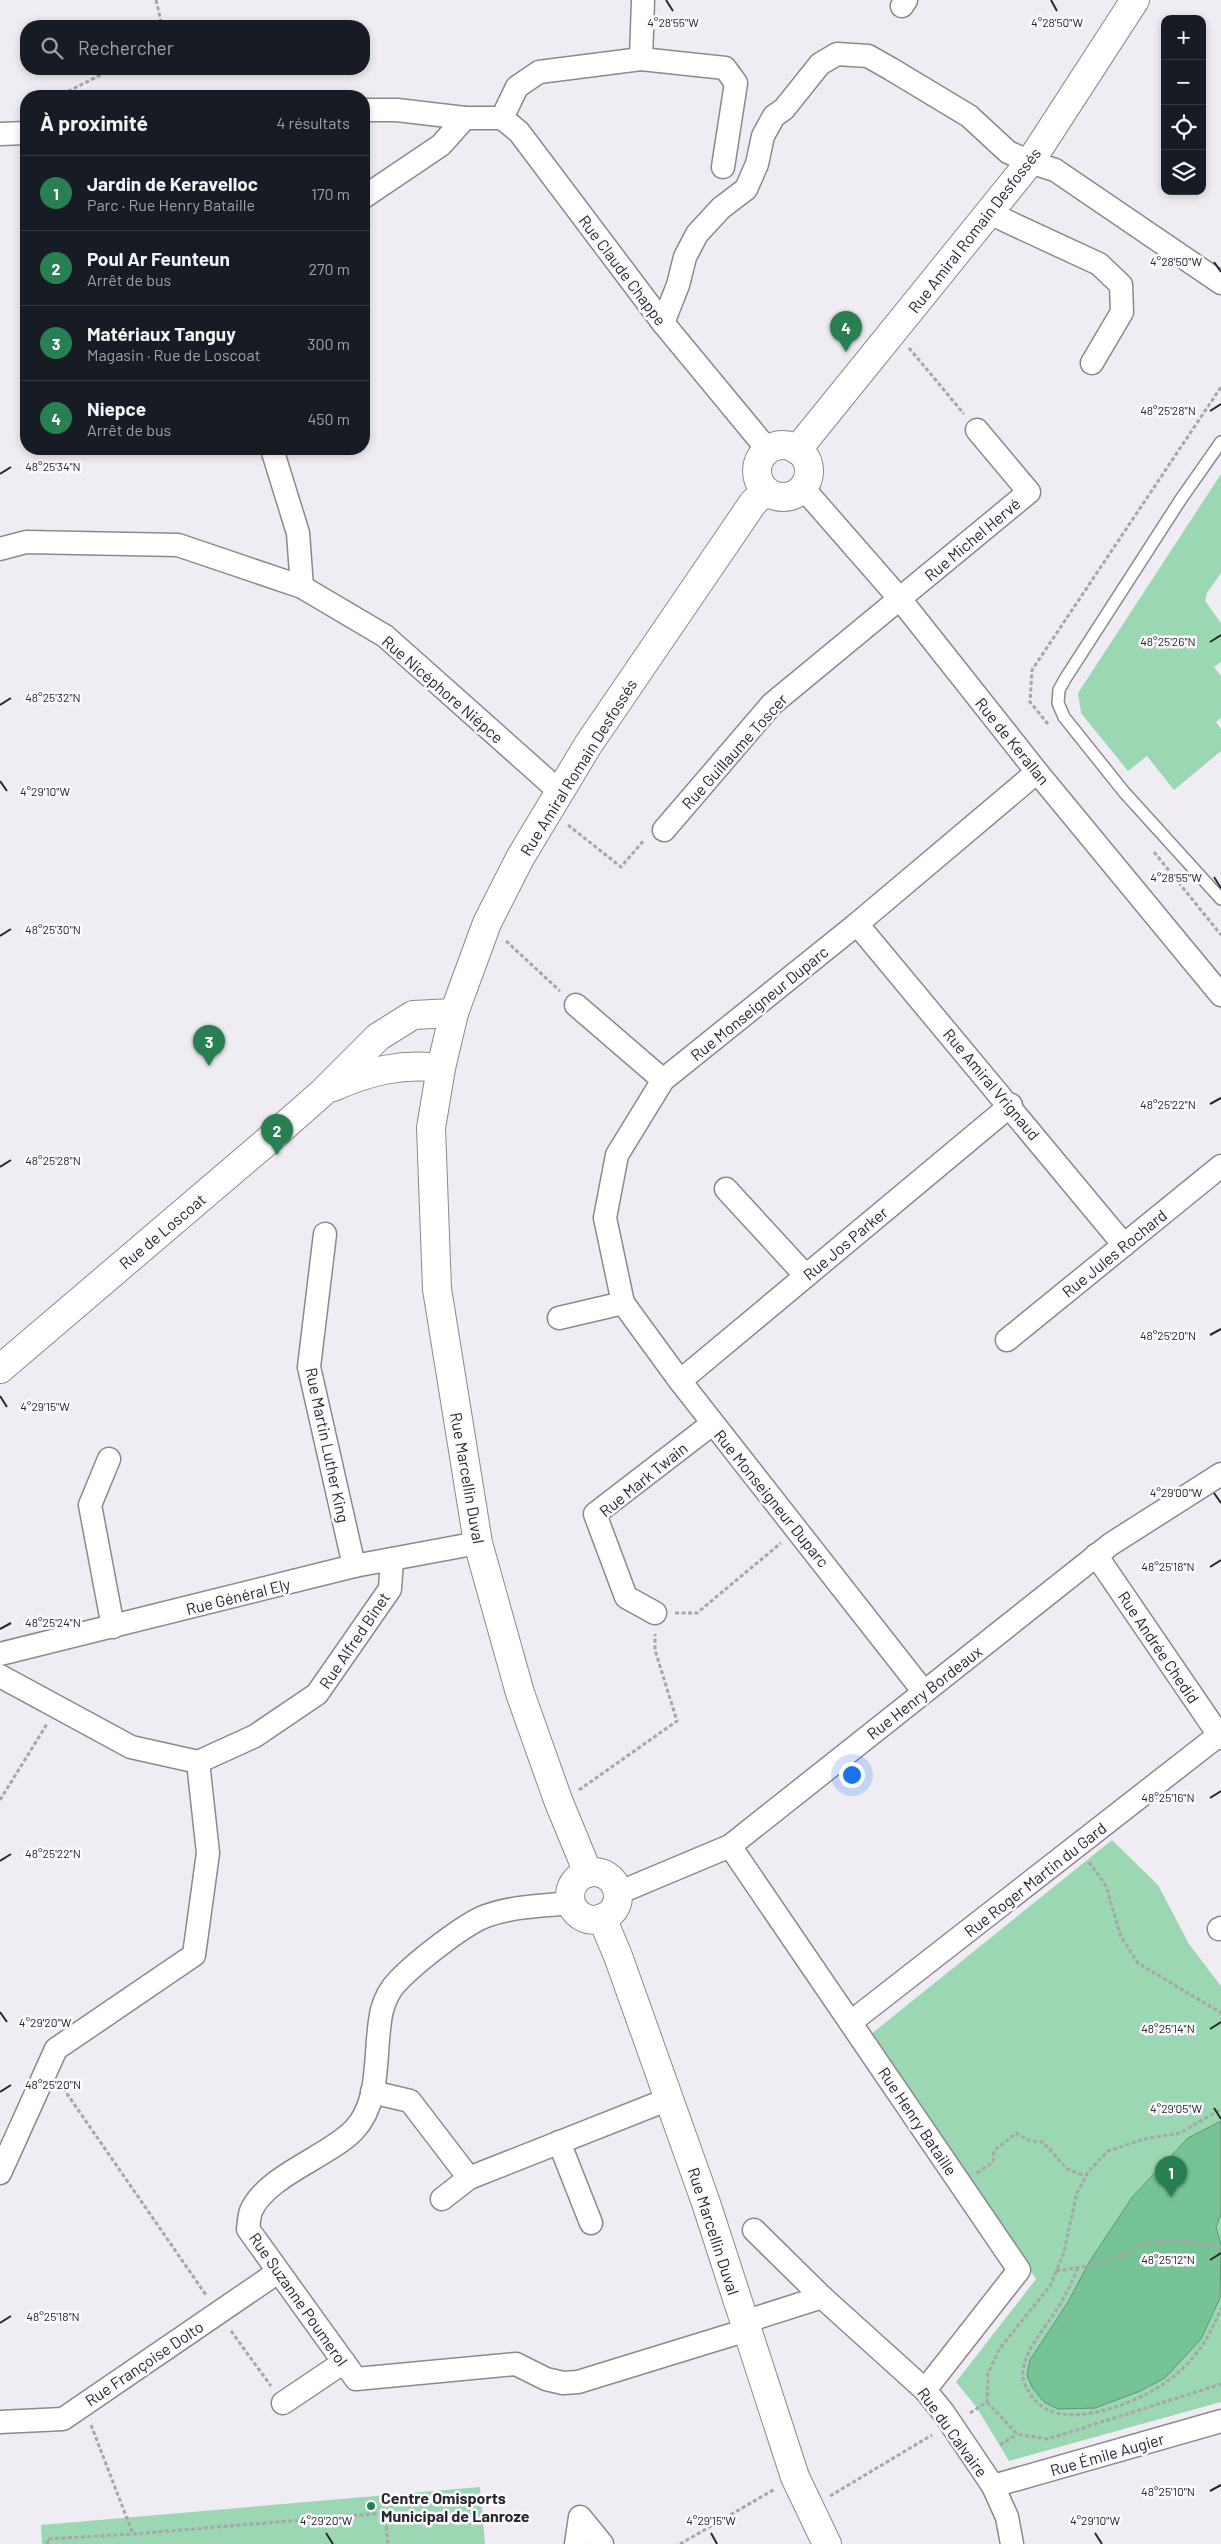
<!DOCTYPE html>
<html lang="fr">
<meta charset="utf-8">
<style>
body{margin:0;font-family:Barlow,sans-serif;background:#20242c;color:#f1f3f6}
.controls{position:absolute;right:15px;top:15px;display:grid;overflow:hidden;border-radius:10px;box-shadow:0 2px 8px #0003}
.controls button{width:45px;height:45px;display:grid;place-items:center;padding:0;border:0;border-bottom:1px solid #363941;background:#171b24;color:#f1f3f6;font:25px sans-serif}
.you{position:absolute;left:851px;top:1774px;width:18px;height:18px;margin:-12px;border:4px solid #fff;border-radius:50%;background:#1a73e8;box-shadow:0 0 0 8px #1a73e833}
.badge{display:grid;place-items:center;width:32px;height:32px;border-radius:50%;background:#287f52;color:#fff;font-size:16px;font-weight:700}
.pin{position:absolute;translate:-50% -41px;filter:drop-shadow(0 1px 2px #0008)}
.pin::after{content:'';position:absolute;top:26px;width:18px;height:15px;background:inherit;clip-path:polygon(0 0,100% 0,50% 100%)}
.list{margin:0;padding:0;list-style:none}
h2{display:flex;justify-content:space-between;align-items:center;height:65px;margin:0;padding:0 20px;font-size:21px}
h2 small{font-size:16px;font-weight:400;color:#9ea1a6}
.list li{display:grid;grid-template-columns:32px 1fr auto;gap:15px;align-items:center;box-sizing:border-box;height:75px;padding:0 20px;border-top:1px solid #363941}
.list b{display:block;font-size:19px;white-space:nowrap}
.list p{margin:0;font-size:16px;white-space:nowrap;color:#9ea1a6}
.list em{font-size:16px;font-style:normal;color:#9ea1a6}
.icon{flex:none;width:28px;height:28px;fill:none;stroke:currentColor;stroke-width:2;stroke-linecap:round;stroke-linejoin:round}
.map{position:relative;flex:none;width:1221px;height:2544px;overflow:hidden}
.search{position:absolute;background:#171b24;box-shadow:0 2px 8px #0003;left:20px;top:20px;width:350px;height:55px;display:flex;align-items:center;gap:12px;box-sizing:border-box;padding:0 18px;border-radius:20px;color:#9ea1a6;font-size:19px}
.panel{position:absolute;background:#171b24;box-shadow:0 2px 8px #0003;left:20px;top:90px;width:350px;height:365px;border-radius:20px}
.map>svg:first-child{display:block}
.green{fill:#9cd7b3}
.water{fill:#76c496;stroke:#5f9576}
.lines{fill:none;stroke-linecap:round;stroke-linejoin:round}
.service-casing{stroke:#8b8990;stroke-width:14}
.minor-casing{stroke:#8b8990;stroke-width:25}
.secondary-casing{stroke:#8b8990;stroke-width:30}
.path{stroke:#a8a5ab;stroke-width:3;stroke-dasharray:4 2.5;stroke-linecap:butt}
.service{stroke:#fff;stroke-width:11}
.minor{stroke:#fff;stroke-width:22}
.secondary{stroke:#fff;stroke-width:28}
.ticks{fill:none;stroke:#28272a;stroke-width:2}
.poi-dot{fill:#287f52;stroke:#fcfaff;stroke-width:2}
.labels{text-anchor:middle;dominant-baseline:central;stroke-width:5;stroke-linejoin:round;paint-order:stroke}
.street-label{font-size:16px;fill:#28272a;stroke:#fcfaff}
.poi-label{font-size:16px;font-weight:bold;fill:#28272a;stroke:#fcfaff;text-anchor:start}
.ticks-label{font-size:12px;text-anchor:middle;fill:#28272a;stroke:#fcfaff;stroke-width:5;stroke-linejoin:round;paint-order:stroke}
</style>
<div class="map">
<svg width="1221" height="2544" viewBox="0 0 1221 2544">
<rect width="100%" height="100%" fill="#efecf4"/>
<g class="green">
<path d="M 1221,474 L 1221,573 L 1207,593 L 1205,601 L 1221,623 L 1221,662 L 1214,667 L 1221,676 L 1221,718 L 1216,722 L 1221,729 L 1221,751 L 1174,790 L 1147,756 L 1128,771 L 1081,713 L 1078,693 Z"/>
<path d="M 1112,1840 L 1158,1885 L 1189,1944 L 1221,1986 L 1221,2402 L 1009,2461 L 977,2408 L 956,2382 L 1036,2279 L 870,2035 Z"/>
<path d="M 480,2487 L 485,2544 L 42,2544 L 41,2525 Z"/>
</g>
<path class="water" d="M 1221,2121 L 1221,2214 L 1216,2227 L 1221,2245 L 1220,2298 L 1201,2339 L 1165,2378 L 1138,2392 L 1095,2408 L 1058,2409 L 1044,2402 L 1032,2387 L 1027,2375 L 1030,2360 L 1068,2302 L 1090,2261 L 1133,2196 L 1188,2138 Z"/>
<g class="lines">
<g class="service-casing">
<path id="service" d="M 1221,442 L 1181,499 L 1065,679 L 1059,690 L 1058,703 L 1064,717 L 1124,792 L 1221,899"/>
</g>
<g class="minor-casing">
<g id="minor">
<path d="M 902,6 L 906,0"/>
<path d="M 641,59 L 643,0"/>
<path d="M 364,110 L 397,110 L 465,118 L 502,118 L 519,132 L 663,323 L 768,450"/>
<path d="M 502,118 L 517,87 L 539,72 L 641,59 L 725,68 L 736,83 L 723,167"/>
<path d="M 0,134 L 26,133"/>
<path d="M 364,197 L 441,145 L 465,118"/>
<path d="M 989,213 L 1099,264 L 1121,285 L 1122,312 L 1092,363"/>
<path d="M 663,323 L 678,285 L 685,257 L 697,234 L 721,208 L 746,189 L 757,164 L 763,136 L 774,116 L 784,109 L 820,64 L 837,54 L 868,56 L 891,69 L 969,116 L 1008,152 L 1030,162 L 1055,170 L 1221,283"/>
<path d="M 272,449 L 298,533 L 302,587"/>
<path d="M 803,488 L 900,599 L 1037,772 L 1221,995"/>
<path d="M 0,549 L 26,542 L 178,545 L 302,587 L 385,636 L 559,791"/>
<path d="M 664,830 L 772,704 L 1029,492 L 977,430"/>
<path d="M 857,924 L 1124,1245"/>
<path d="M 576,1005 L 663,1080"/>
<path d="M 726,1189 L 806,1276"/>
<path d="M 325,1234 L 309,1367 L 354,1566"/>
<path d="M 559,1318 L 623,1303"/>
<path d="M 1007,1340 L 1221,1166"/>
<path d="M 680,1381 L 1011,1105"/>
<path d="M 109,1459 L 90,1505 L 113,1627"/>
<path d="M 1096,1555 L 1221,1738"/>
<path d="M 655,1613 L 626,1597 L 595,1514 L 712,1424"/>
<path d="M 0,1654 L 354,1566 L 478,1543"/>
<path d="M 0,1676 L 131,1747 L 198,1762 L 255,1736 L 317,1694 L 390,1589 L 392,1559"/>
<path d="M 924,1692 L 680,1381 L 623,1303 L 605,1218 L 617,1155 L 663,1080 L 857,924 L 1037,772"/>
<path d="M 730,1846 L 1019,2270 L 925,2390"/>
<path d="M 618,1893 L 730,1846 L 1111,1544 L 1221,1474"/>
<path d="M 572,1903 C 544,1906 513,1906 486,1916 C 464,1924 415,1963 398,1981 C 390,1989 385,1999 382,2010 C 373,2047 383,2100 354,2130 C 328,2157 266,2176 251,2211 C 249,2216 249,2223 248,2229 L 356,2379 L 516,2364 L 546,2379 L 563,2383 L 578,2382 L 747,2330"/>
<path d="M 1219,1929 L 1221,1928"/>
<path d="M 851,2022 L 1219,1735"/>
<path d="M 372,2092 L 410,2101 L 469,2178 L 669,2099"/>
<path d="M 559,2142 L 591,2223"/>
<path d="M 0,2173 L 56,2049 L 194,1955 L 208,1853 L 198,1762"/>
<path d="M 442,2199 L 469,2178"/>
<path d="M 754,2230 L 822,2297"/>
<path d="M 744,2322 L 822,2297 L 925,2390 L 943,2412 L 993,2486 L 1007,2517 L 1012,2544"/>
<path d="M 283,2403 L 344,2362"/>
<path d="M 0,2422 L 63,2419 L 278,2272"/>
<path d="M 993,2486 L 1221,2421"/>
<path d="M 576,2544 L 580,2517 L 602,2544"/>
</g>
</g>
<g class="secondary-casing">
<g id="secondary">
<circle cx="783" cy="471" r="26"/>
<path d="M 797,450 L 1030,162 L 1135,0"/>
<path d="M 333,1087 C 369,1071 402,1063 441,1068"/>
<path d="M 0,1369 L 264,1144 L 323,1092 L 378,1037 L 413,1015 L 454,1013"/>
<circle cx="594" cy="1896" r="24"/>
<path d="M 588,1873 L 558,1800 L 520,1693 L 478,1543 L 437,1289 L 431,1128 L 441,1068 L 454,1013 L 487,923 L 520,858 L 588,745 L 753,503 L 765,491"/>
<path d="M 602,1918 L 618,1956 L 706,2203 L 795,2477 L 827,2544"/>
</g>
</g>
<g class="path">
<path d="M 156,0 L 162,26"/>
<path d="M 66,96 L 65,93 L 112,69"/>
<path d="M 909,348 L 964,414"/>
<path d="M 1048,724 L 1030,702 L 1032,670 L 1221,387"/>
<path d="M 568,825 L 621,867 L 644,840"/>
<path d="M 1154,852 L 1221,935"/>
<path d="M 506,941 L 560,991"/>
<path d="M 675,1613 L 697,1613 L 781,1543"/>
<path d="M 579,1790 L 677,1721 L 655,1650 L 655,1634"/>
<path d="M 0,1800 L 47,1724"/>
<path d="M 1089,1862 L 1106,1886 L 1121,1937 L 1138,1963 L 1221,2013"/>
<path d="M 63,2088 L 206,2295"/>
<path d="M 977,2173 L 993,2162 L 994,2151 L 1016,2133 L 1030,2141 L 1043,2142 L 1067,2169 L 1085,2176"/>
<path d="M 1078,2268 C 1071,2283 1065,2298 1055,2312 C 1043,2331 1026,2348 1023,2371 C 1021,2381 1028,2391 1034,2399 C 1061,2434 1139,2403 1169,2380 C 1195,2360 1209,2339 1221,2308"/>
<path d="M 1056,2271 C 1077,2268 1097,2265 1117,2257 C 1128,2253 1140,2244 1152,2242 C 1176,2238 1198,2243 1221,2248"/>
<path d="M 231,2331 L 271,2386"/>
<path d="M 987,2402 L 1017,2434 L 1048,2439 L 1221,2384"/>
<path d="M 970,2413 L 987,2402 L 988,2373 L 1000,2348 L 1050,2286 L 1063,2255 L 1077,2193 L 1088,2172 L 1108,2151 L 1144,2139 L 1180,2133 L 1221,2109"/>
<path d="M 91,2425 L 133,2534"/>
<path d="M 1000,2445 L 1017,2434"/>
<path d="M 830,2496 L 932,2435"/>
<path d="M 48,2544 L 47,2539 L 133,2534 L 385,2513 L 388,2544"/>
<path d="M 680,2544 L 775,2489"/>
</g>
<use href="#service" class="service"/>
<use href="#minor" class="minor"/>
<use href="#secondary" class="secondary"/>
</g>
<path class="ticks" d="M 666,0 L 673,11M 1051,0 L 1057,11M 1214,262 L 1221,272M 1210,411 L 1221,404M 0,474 L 11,467M 1210,642 L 1221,635M 0,705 L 11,698M 0,781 L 7,791M 1214,877 L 1221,888M 0,936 L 11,929M 1210,1104 L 1221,1098M 0,1167 L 11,1160M 1210,1335 L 1221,1329M 0,1396 L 7,1407M 1214,1493 L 1221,1503M 1210,1567 L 1221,1560M 0,1629 L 11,1623M 1210,1798 L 1221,1791M 0,1861 L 11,1854M 0,2012 L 7,2022M 1210,2029 L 1221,2022M 0,2092 L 11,2085M 1214,2108 L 1221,2119M 1210,2260 L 1221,2253M 0,2323 L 11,2316M 1210,2491 L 1221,2485M 326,2533 L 333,2544M 711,2533 L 717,2544M 1095,2533 L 1102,2544"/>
<circle class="poi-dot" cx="371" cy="2506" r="5"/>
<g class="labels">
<g class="street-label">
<text transform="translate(974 230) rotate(-52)">Rue Amiral Romain Desfossés</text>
<text transform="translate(623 270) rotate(53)">Rue Claude Chappe</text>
<text transform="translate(972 539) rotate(-40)">Rue Michel Hervé</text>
<text transform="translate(443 689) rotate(41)">Rue Nicéphore Niépce</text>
<text transform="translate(1013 741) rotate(51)">Rue de Kerallan</text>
<text transform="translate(734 751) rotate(-48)">Rue Guillaume Toscer</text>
<text transform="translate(578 767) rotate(-58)">Rue Amiral Romain Desfossés</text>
<text transform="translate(759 1003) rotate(-39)">Rue Monseigneur Duparc</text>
<text transform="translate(992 1084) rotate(50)">Rue Amiral Vrignaud</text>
<text transform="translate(162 1231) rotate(-40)">Rue de Loscoat</text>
<text transform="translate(845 1243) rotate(-40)">Rue Jos Parker</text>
<text transform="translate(1114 1253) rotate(-39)">Rue Jules Rochard</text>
<text transform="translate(328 1445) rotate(78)">Rue Martin Luther King</text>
<text transform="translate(468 1478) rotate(80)">Rue Marcellin Duval</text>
<text transform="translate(643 1479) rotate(-39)">Rue Mark Twain</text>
<text transform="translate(772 1498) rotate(51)">Rue Monseigneur Duparc</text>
<text transform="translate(238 1596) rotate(-14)">Rue Général Ely</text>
<text transform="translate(354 1640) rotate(-56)">Rue Alfred Binet</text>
<text transform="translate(1159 1647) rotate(56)">Rue Andrée Chedid</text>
<text transform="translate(924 1692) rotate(-38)">Rue Henry Bordeaux</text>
<text transform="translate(1035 1879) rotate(-38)">Rue Roger Martin du Gard</text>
<text transform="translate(918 2121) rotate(56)">Rue Henry Bataille</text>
<text transform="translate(714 2231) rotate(72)">Rue Marcellin Duval</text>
<text transform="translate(299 2299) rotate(55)">Rue Suzanne Poumerol</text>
<text transform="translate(144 2363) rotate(-34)">Rue Françoise Dolto</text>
<text transform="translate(953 2432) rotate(54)">Rue du Calvaire</text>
<text transform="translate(1107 2454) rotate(-16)">Rue Émile Augier</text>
</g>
<g class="poi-label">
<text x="381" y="2497">Centre Omisports<tspan x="381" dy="18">Municipal de Lanroze</tspan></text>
</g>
</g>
<g class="ticks-label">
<text x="673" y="27">4°28'55"W</text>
<text x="1057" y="27">4°28'50"W</text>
<text x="1176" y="266">4°28'50"W</text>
<text x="1168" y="415">48°25'28"N</text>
<text x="53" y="471">48°25'34"N</text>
<text x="1168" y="646">48°25'26"N</text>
<text x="53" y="702">48°25'32"N</text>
<text x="45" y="796">4°29'10"W</text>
<text x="1176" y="882">4°28'55"W</text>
<text x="53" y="934">48°25'30"N</text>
<text x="1168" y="1109">48°25'22"N</text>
<text x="53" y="1165">48°25'28"N</text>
<text x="1168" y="1340">48°25'20"N</text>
<text x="45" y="1411">4°29'15"W</text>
<text x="1176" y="1497">4°29'00"W</text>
<text x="1168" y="1571">48°25'18"N</text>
<text x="53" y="1627">48°25'24"N</text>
<text x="1168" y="1802">48°25'16"N</text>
<text x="53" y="1858">48°25'22"N</text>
<text x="45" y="2027">4°29'20"W</text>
<text x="1168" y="2033">48°25'14"N</text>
<text x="53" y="2089">48°25'20"N</text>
<text x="1176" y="2113">4°29'05"W</text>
<text x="1168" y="2264">48°25'12"N</text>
<text x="53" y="2321">48°25'18"N</text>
<text x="1168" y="2496">48°25'10"N</text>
<text x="326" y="2525">4°29'20"W</text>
<text x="711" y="2525">4°29'15"W</text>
<text x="1095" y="2525">4°29'10"W</text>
</g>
</svg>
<div class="controls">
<button>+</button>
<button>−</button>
<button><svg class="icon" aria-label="locate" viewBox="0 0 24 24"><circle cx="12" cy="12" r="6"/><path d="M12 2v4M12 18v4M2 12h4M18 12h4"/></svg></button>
<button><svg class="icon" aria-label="layers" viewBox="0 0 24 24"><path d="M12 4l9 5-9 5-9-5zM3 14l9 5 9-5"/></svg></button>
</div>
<div class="you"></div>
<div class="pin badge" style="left:1171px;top:2197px">1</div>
<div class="pin badge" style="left:277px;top:1155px">2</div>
<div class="pin badge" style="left:209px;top:1066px">3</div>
<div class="pin badge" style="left:846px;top:352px">4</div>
<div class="search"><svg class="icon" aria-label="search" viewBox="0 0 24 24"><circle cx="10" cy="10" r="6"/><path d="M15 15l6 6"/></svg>Rechercher</div>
<section class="panel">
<h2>À proximité<small>4 résultats</small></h2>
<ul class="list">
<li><span class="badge">1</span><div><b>Jardin de Keravelloc</b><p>Parc · Rue Henry Bataille</p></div><em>170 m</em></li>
<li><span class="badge">2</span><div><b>Poul Ar Feunteun</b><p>Arrêt de bus</p></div><em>270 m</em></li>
<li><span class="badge">3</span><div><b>Matériaux Tanguy</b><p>Magasin · Rue de Loscoat</p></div><em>300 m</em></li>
<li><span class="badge">4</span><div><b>Niepce</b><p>Arrêt de bus</p></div><em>450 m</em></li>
</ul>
</section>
</div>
